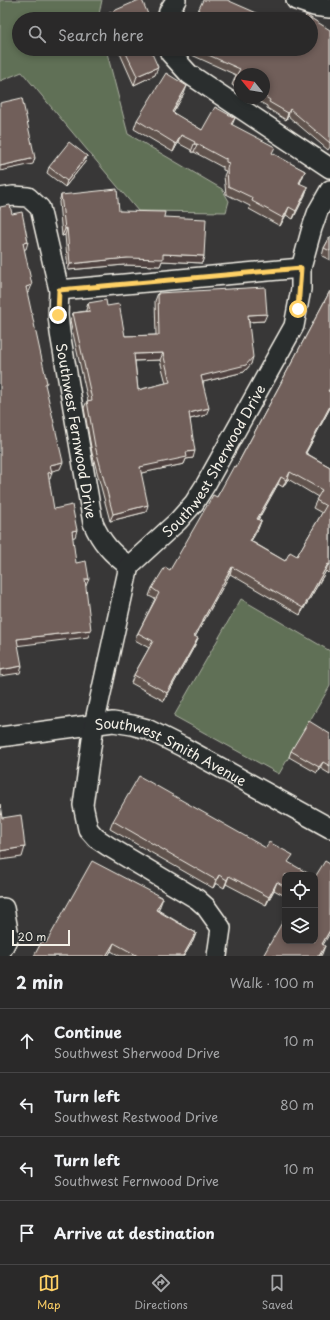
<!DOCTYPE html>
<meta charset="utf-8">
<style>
body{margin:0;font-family:"Playpen Sans",sans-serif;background:#363535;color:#f1f3f6}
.controls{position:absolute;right:12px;bottom:12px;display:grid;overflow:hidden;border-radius:8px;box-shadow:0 2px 6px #0003}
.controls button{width:36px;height:36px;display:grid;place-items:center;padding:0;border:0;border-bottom:1px solid #464546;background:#2a2929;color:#f1f3f6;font:20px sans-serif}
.compass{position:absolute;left:234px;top:68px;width:36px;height:36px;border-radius:50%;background:#2a2929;box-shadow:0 2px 6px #0003;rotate:300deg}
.scale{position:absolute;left:12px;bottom:10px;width:58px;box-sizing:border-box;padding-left:4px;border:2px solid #f4f1e8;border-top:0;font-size:11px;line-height:14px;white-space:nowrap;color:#f4f1e8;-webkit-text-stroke:3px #2a2d2e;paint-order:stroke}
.stop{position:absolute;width:12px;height:12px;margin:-9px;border:3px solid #ffd166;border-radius:50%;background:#fff}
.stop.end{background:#ffd166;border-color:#fff;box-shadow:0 1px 4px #0008}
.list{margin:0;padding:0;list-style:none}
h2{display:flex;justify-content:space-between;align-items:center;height:52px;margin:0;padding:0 16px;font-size:17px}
h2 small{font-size:13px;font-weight:400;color:#a5a6a8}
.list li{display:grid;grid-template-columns:26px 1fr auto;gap:12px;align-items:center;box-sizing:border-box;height:64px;padding:0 16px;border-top:1px solid #464546}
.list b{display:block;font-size:15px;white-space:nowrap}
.list p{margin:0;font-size:13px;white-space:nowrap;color:#a5a6a8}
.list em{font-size:13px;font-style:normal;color:#a5a6a8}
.icon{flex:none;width:22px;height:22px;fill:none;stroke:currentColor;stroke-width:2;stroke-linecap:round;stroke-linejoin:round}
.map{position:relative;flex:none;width:330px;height:956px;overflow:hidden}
.search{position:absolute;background:#2a2929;box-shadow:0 2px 6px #0003;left:12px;right:12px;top:12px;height:44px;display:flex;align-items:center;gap:10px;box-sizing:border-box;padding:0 14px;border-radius:22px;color:#a5a6a8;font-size:15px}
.sheet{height:308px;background:#2a2929}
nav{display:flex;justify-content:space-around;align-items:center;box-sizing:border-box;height:56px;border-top:1px solid #464546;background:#2a2929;font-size:11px;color:#a5a6a8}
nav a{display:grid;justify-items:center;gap:2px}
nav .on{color:#ffd166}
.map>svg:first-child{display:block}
.green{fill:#617057;stroke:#aab0a0}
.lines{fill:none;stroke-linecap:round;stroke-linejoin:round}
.minor-casing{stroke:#f4f1e8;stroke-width:22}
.minor{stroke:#2a2d2e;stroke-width:19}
.wall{fill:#61524d;stroke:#f4f1e8;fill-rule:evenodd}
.shaded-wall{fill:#4f423f;stroke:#f4f1e8}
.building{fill:#715f5a;stroke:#f4f1e8;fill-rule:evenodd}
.route{stroke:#ffd166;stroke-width:5}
.labels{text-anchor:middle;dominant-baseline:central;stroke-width:3;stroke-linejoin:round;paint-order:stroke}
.street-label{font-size:14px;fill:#f4f1e8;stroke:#2a2d2e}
</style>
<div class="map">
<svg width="330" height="956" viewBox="0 0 330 956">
<rect width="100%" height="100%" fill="#383737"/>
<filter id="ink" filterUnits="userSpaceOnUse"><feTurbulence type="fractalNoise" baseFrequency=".025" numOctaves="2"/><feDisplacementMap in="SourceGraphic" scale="8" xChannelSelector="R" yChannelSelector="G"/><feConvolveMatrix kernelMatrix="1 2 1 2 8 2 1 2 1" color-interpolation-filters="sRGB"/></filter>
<g filter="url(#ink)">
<g class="green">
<path d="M 0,0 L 102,0 L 98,19 L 19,19 L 19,49 L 106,49 L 128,134 L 222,189 L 229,201 L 226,212 L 138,211 L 22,72 L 0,81 Z"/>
<path d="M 241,599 L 330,651 L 330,686 L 279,774 L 174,716 Z"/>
</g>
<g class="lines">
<g class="minor-casing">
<g id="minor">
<path d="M 296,0 L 314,6 L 330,8"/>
<path d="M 167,19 L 169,11 L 176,0"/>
<path d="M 169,49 L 170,53 L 189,74 L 330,168"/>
<path id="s1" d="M 0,198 L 13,196 L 28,197 L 40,208 L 59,290 L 58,315 L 60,333 L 93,523 C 101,542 112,554 129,566"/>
<path d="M 59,290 L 301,268"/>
<path id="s2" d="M 0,737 L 113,722 L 132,725 L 147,729 L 183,747 L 330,828"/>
<path d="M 0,908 L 4,908 L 9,936 L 0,953"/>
<path id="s3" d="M 217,956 L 221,928 L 206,907 L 197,899 L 108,846 L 96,838 L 88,829 L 83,805 L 94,725 L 129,566 L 178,521 L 194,503 L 206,484 L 294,326 L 301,289 L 301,268 L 312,228 L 318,211 L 330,190"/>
</g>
</g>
<use href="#minor" class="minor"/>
</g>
<g class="wall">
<path d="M 109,13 L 150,19 L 107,19 Z"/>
<path d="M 197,13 L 257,19 L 195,19 Z"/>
<path d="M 330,30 L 330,147 L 328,150 L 288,116 L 286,120 L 267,108 L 267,106 L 253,98 L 264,98 L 264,74 L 240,74 L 240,90 L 232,85 L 236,75 L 183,51 L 184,49 L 274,49 L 282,54 Z"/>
<path d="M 118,49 L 150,49 L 155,75 L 134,85 Z"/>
<path d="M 184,94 L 173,113 L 202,130 L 235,118 L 232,125 L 272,154 L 305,171 L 300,183 L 305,195 L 293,219 L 286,215 L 280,226 L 249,209 L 250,206 L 226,194 L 224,176 L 226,171 L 223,170 L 223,166 L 222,167 L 194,152 L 191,152 L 191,150 L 178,143 L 173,152 L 134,129 L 137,120 Z"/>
<path d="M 87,156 L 85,162 L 65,187 L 47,173 L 49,167 Z"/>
<path d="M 61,195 L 119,211 L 164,217 L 204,256 L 202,263 L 162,261 L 160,266 L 124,265 L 68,270 L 65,235 L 62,236 L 59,202 Z"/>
<path d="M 330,237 L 330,260 L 322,256 L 324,248 Z"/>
<path d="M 330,291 L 330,390 L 329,392 L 330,392 L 330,408 L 306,453 L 330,467 L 330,570 L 328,573 L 326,571 L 300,615 L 230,574 L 195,637 L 195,645 L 164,701 L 131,683 L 134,675 L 149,648 L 135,640 L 138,633 L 155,599 L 149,596 L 152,588 L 170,570 L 236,467 ZM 288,479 L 318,497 L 313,508 L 322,513 L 297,556 L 285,561 L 251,541 L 258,529 L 261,521 L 258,520 L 278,484 L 283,487 Z"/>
<path d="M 158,293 L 264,321 L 249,322 L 251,364 L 244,372 L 203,382 L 206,415 L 190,419 L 193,458 L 186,459 L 184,464 L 141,473 L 146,512 L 110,521 L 92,453 L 84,408 L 87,401 L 88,401 L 70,320 L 73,313 L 86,311 L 86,310 L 88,303 L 107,306 L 125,336 L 156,335 L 155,301 ZM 160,360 L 166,383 L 138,390 L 135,361 Z"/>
<path d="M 330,734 L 330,774 L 320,768 L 317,773 L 289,757 L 291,751 Z"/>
<path d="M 113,821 L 285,875 L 285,896 L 274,890 L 266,905 L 226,884 L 224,888 L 216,883 L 213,888 L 110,829 Z"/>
<path d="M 160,906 L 158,910 L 196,933 L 193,941 L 184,956 L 120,956 L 111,951 L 108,956 L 34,956 L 46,943 Z"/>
</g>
<g class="shaded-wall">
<path d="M 158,67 L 155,75 L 134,85 L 137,76 Z"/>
<path d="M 187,86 L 184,94 L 169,120 L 172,112 Z"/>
<path d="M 290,109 L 288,116 L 286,120 L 288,113 Z"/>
<path d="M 181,135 L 178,143 L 173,152 L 176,144 Z"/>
<path d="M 194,144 L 197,144 L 194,152 L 191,152 Z"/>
<path d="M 87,156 L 85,162 L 65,187 L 67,181 Z"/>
<path d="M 35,158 L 33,164 L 0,171 L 0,166 Z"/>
<path d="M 305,171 L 302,179 L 296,191 L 299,183 Z"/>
<path d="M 308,187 L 305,195 L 293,219 L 296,211 Z"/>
<path d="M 289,207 L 286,215 L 280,226 L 283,218 Z"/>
<path d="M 67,228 L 65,235 L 62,236 L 65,229 Z"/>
<path d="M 28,242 L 26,249 L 21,250 L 23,243 Z"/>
<path d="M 163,254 L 204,256 L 202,263 L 162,261 L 160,266 L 124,265 L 68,270 L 70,264 Z"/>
<path d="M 32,285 L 29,292 L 24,294 L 26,287 Z"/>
<path d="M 267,314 L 264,321 L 245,322 L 248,315 Z"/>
<path d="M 163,353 L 160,360 L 131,361 L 134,354 Z"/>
<path d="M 253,357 L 251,364 L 244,372 L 199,383 L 201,376 Z"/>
<path d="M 330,406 L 330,408 L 302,460 L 305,453 Z"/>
<path d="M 209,408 L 206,415 L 186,420 L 189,413 Z"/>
<path d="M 195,451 L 193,458 L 186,459 L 184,464 L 137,474 L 140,467 L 186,452 Z"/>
<path d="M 63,462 L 60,469 L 48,472 L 50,465 Z"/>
<path d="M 52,472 L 50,479 L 45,480 L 48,473 Z"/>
<path d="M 290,472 L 288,479 L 283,487 L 286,480 Z"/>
<path d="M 281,477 L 278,484 L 254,527 L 257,519 Z"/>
<path d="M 148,505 L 146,512 L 110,521 L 113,514 Z"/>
<path d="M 261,521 L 258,529 L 247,548 L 250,541 Z"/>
<path d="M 77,530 L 75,537 L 69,538 L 72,531 Z"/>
<path d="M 328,564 L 326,571 L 300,615 L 303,608 Z"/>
<path d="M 232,567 L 230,574 L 191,644 L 194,636 Z"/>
<path d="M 85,579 L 89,579 L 86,586 L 83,586 Z"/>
<path d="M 91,630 L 88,637 L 15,646 L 17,639 Z"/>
<path d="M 198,638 L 195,645 L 164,701 L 167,693 Z"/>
<path d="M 22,666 L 20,673 L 0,676 L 0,670 Z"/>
<path d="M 323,762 L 320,768 L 317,773 L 319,767 Z"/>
<path d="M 25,847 L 22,857 L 0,860 L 0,851 Z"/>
<path d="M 219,875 L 216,883 L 213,888 L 216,880 Z"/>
<path d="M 229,876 L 226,884 L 224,888 L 227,880 Z"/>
<path d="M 277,882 L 274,890 L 266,905 L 269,897 Z"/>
<path d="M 163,898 L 160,906 L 154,917 L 156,910 Z"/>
<path d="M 330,930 L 330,933 L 319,952 L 322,944 Z"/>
<path d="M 196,933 L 193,941 L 184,956 L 183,956 Z"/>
<path d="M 114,943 L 111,951 L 108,956 L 106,956 Z"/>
<path d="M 325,946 L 322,954 L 321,956 L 319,956 Z"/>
</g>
<g class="building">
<path d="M 139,0 L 142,0 L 150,19 L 111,19 L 109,13 Z"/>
<path d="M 203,0 L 227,0 L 259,14 L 257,19 L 198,19 L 200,14 L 197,13 Z"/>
<path d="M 306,15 L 330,30 L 330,143 L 290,109 L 288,113 L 269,102 L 270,100 L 264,96 L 264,74 L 240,74 L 240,82 L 234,79 L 240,69 L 195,49 L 274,49 L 282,54 L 285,49 L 311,49 L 311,19 L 304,19 Z"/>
<path d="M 124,49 L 150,49 L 158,67 L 137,76 Z"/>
<path d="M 166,73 L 187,86 L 172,112 L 202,130 L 215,107 L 235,118 L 231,124 L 275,147 L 272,153 L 305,171 L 299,183 L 308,187 L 296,211 L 289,207 L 283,218 L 252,201 L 253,198 L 228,186 L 227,168 L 229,163 L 226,162 L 226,158 L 225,159 L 197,144 L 194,144 L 195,142 L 181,135 L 176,144 L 137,120 Z"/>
<path d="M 22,98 L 35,158 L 0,166 L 0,103 Z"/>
<path d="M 69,142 L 87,156 L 67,181 L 49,167 Z"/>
<path d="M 117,189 L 119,211 L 165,212 L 164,217 L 206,219 L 204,256 L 163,254 L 163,259 L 127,258 L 70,264 L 67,228 L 65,229 L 61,195 Z"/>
<path d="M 10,205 L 12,214 L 22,212 L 28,242 L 23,243 L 32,285 L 26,287 L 47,383 L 45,384 L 63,462 L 50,465 L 52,472 L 48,473 L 54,509 L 72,505 L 77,530 L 72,531 L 76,563 L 86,561 L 89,579 L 85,579 L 91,630 L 17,639 L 22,666 L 0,670 L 0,207 Z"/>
<path d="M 330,237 L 330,251 L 324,248 Z"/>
<path d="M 265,287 L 267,314 L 248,315 L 253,357 L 246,365 L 201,376 L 209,408 L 189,413 L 195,451 L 186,452 L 187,457 L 140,467 L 148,505 L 113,514 L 95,446 L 87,401 L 92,400 L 73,313 L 90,311 L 88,303 L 106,300 L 107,306 L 119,304 L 125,336 L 159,335 L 158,293 ZM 163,353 L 170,382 L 138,390 L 134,354 Z"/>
<path d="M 330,291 L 330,388 L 328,391 L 330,392 L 330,406 L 305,453 L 330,467 L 330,565 L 328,564 L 303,608 L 232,567 L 194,636 L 198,638 L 167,693 L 134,675 L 153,641 L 138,633 L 159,593 L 152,588 L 165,567 L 170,570 L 213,495 L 217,497 L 234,466 L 236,467 ZM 290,472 L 322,490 L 316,500 L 326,506 L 297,556 L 290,552 L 285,561 L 250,541 L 261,521 L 257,519 L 281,477 L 286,480 Z"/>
<path d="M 309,721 L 330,734 L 330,766 L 323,762 L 319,767 L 291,751 Z"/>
<path d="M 139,776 L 266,848 L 269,842 L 293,855 L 288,862 L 311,875 L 285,875 L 285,887 L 277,882 L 269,897 L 229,876 L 227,880 L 219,875 L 216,880 L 113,821 Z"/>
<path d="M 0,804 L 2,818 L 21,815 L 25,847 L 0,851 Z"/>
<path d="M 92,861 L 163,898 L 156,910 L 196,933 L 183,956 L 138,956 L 114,943 L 106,956 L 34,956 L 42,941 L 46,943 Z"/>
<path d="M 325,861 L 330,864 L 330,930 L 322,944 L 325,946 L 319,956 L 263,956 L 283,921 L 285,922 L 285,941 L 315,941 L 315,908 L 317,905 L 315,904 L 315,877 Z"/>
</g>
</g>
<g class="lines" filter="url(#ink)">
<path class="route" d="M 58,315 L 59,290 L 301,268 L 298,309"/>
</g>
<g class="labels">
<g class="street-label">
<text stroke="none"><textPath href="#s1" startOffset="271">Southwest Fernwood Drive</textPath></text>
<text stroke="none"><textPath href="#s3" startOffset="601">Southwest Sherwood Drive</textPath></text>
<text stroke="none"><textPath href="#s2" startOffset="178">Southwest Smith Avenue</textPath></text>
</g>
</g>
</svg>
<div class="controls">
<button><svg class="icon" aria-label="locate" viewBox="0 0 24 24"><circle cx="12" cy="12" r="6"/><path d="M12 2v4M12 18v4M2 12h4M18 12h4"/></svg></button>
<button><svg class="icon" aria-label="layers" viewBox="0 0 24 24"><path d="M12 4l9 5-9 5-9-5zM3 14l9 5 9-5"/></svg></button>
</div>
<svg class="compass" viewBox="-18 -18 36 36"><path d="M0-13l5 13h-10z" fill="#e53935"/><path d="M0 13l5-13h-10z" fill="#a5a6a8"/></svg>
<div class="scale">20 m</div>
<div class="stop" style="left:298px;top:309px"></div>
<div class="stop end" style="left:58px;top:315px"></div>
<div class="search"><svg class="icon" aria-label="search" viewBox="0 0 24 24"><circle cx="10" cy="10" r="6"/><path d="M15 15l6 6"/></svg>Search here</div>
</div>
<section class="sheet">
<h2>2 min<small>Walk · 100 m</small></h2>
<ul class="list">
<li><svg class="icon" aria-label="ahead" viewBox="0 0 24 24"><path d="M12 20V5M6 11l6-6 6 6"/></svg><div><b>Continue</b><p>Southwest Sherwood Drive</p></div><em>10 m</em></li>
<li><svg class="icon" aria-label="left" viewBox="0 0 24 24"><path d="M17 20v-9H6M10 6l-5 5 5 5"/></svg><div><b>Turn left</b><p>Southwest Restwood Drive</p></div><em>80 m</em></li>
<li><svg class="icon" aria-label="left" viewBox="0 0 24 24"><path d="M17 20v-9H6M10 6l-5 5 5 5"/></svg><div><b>Turn left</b><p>Southwest Fernwood Drive</p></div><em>10 m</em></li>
<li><svg class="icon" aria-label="arrive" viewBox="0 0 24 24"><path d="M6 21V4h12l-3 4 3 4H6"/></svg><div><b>Arrive at destination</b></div></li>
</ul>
</section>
<nav>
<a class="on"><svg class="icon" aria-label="map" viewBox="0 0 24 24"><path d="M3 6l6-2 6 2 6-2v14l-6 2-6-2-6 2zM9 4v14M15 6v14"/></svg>Map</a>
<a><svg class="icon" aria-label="directions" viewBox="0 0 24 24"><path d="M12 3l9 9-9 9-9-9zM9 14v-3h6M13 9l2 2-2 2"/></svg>Directions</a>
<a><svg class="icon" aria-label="saved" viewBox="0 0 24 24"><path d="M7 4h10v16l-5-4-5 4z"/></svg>Saved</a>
</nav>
